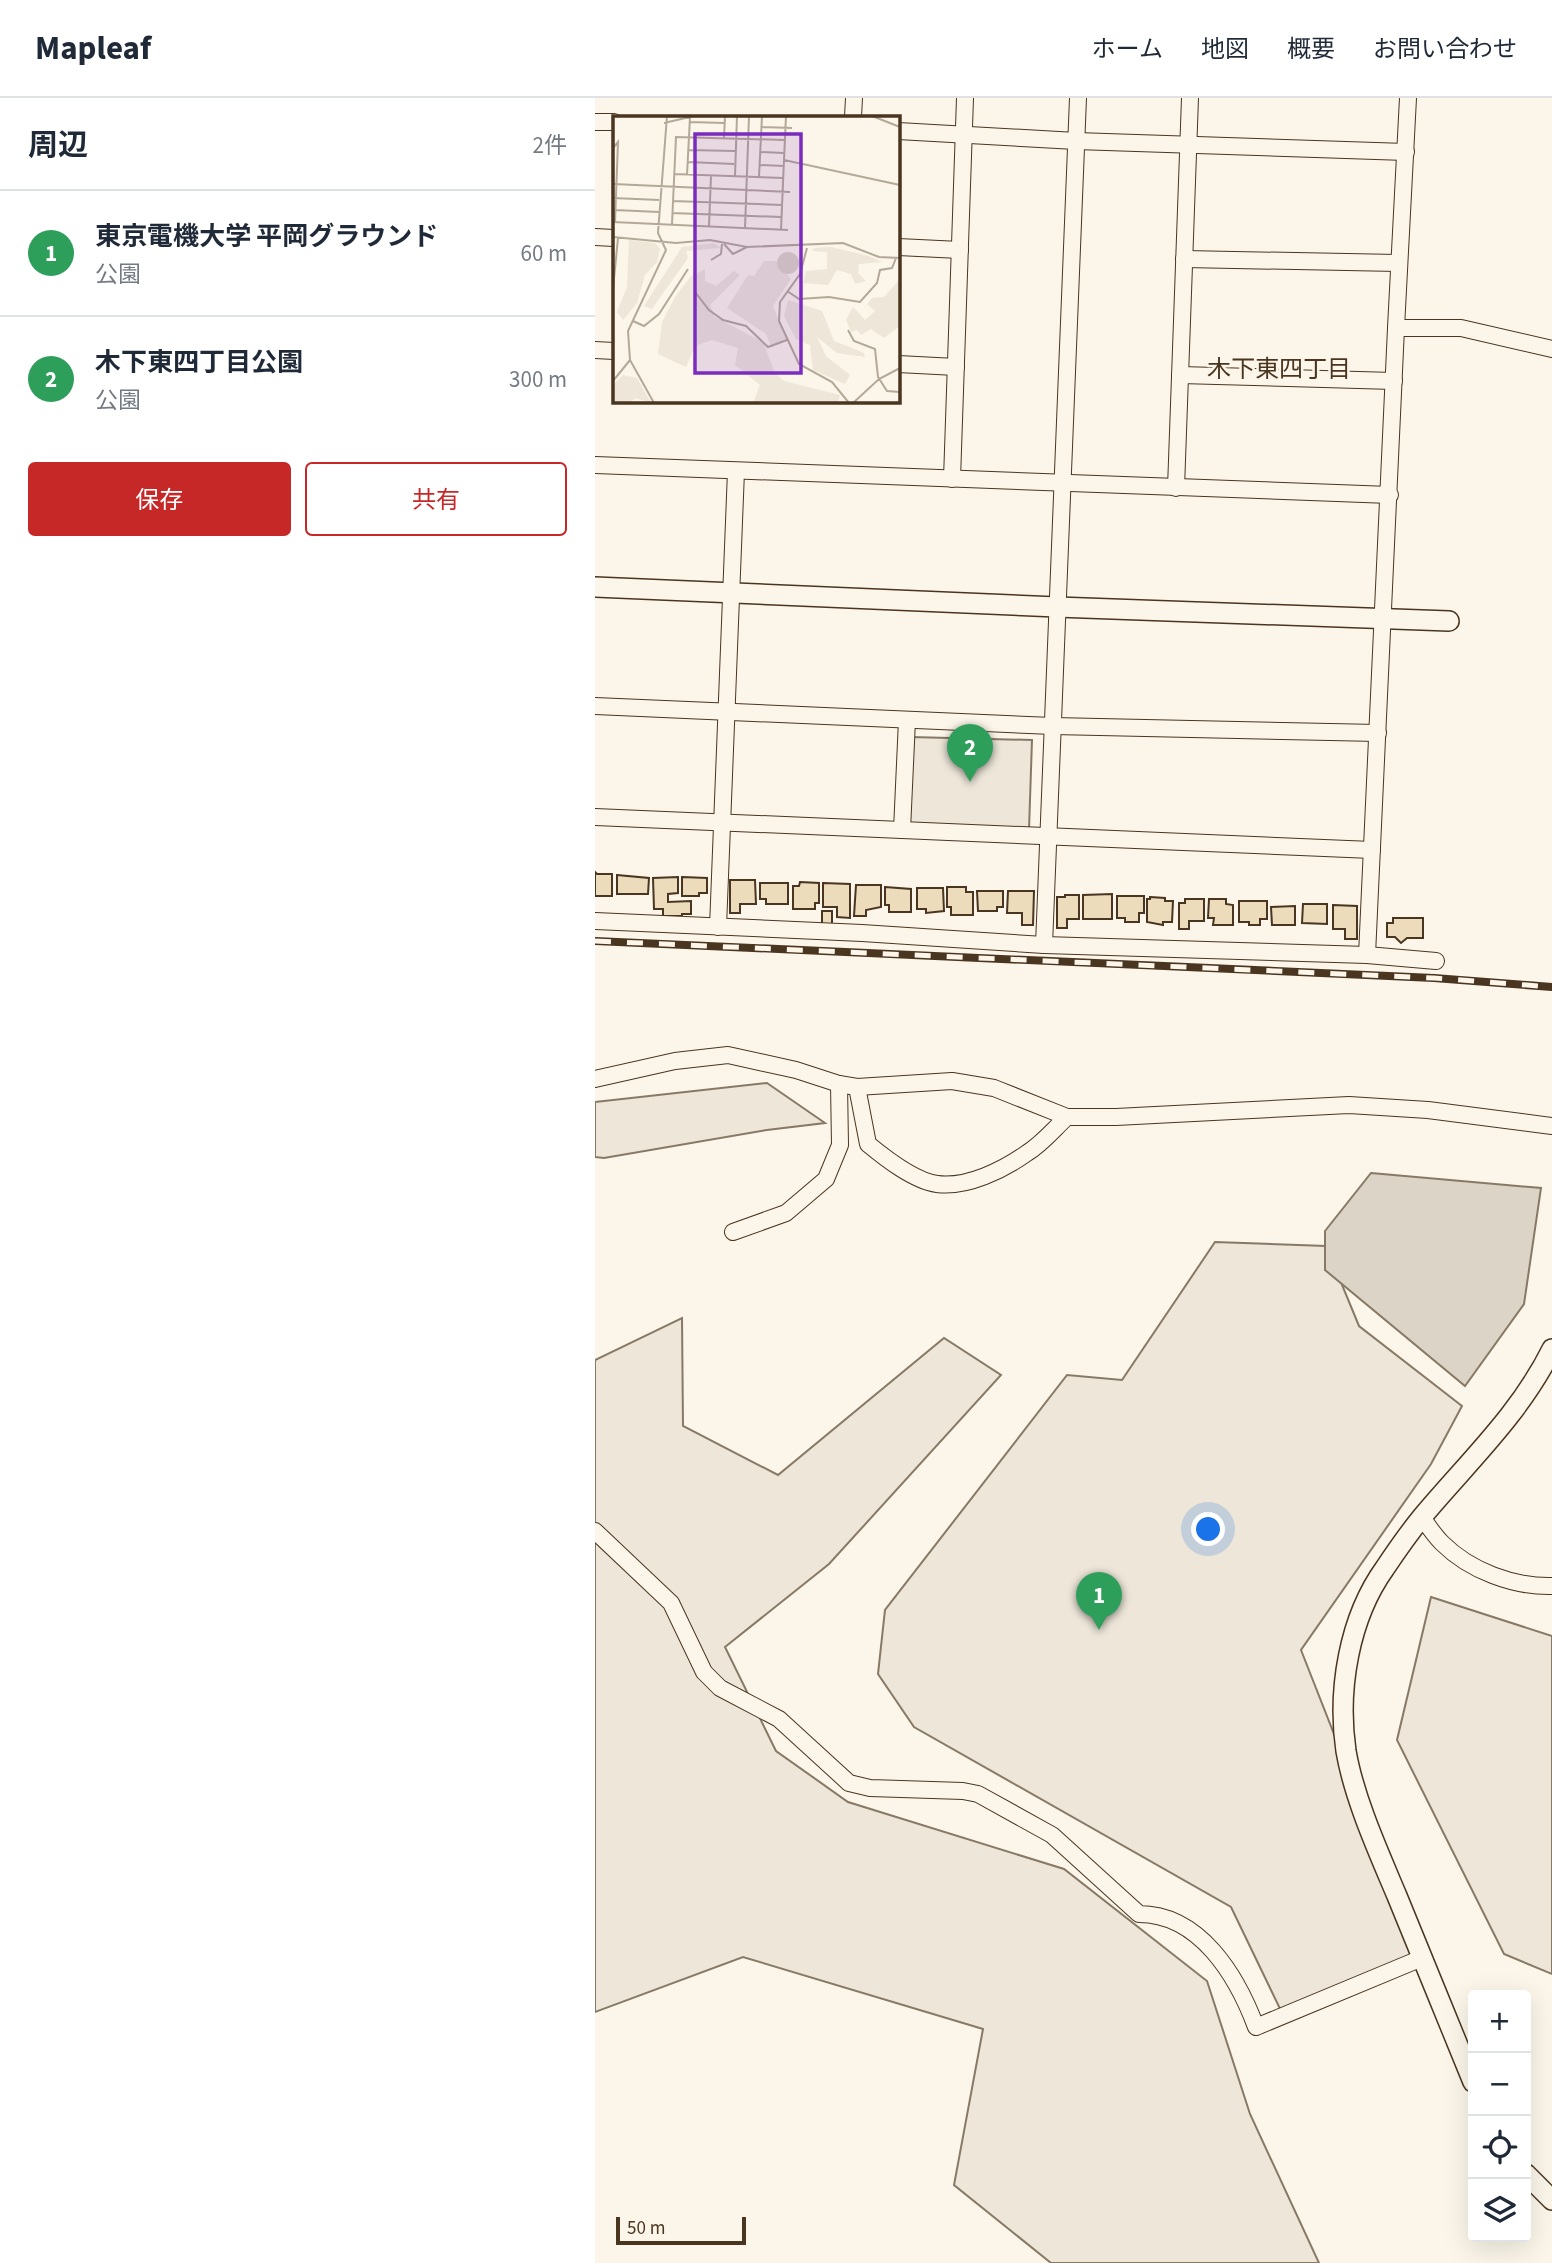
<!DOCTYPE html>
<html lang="ja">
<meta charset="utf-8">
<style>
body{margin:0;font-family:"Source Sans 3","Noto Sans JP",sans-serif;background:#f6f6f7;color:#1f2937}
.controls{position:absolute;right:21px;bottom:21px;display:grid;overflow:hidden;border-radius:7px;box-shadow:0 7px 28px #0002}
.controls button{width:63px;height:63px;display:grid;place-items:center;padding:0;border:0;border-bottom:2px solid #e0e1e3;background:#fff;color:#1f2937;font:35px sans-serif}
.scale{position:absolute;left:21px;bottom:18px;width:130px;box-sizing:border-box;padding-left:7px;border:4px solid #4a3520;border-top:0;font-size:19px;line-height:24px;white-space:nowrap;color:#4a3520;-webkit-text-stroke:5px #fbf6e9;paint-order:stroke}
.you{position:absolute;left:614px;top:1432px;width:24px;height:24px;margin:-18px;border:5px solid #fff;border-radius:50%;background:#1a73e8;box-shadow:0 0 0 10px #1a73e833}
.badge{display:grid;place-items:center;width:46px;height:46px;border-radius:50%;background:#c62828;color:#fff;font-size:23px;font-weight:700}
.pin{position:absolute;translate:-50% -58px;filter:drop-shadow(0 2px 4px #0008)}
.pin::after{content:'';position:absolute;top:37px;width:24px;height:21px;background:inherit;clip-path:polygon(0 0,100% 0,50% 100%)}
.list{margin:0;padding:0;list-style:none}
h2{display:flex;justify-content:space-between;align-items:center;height:91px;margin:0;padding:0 28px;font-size:30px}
h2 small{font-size:23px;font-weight:400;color:#747a83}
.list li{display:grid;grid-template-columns:46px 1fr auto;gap:21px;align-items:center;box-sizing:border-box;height:126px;padding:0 28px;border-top:2px solid #e0e1e3}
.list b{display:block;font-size:26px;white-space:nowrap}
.list p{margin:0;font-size:23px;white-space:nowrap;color:#747a83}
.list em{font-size:23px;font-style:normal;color:#747a83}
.actions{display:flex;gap:14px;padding:21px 28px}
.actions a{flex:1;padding:16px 0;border:2px solid #c62828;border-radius:7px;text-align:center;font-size:24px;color:#c62828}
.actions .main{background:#c62828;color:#fff}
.icon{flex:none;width:38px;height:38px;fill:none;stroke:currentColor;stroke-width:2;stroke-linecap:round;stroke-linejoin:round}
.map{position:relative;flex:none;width:957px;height:2165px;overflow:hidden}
header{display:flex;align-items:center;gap:42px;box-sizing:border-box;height:98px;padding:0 35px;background:#fff;border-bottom:2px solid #e0e1e3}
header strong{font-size:33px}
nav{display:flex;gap:38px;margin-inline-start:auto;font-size:24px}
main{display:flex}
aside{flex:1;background:#fff}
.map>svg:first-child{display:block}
.green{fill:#ede6d9;stroke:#887966;stroke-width:2}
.water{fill:#dcd4c6;stroke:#887966;stroke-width:2}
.building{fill:#ecdcbc;stroke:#4a3520;stroke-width:2}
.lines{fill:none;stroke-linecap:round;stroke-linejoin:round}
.minor-casing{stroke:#4a3520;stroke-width:18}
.tertiary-casing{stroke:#4a3520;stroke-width:22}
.minor{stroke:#fbf6e9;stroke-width:16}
.tertiary{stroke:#fbf6e9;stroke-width:19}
.rail-casing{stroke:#4a3520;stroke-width:8}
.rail{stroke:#fbf6e9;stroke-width:5;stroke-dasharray:16;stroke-linecap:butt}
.labels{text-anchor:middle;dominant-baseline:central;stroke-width:5;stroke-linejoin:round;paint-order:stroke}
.neighbourhood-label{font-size:24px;fill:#4a3520;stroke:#fbf6e9}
.inset-road{fill:none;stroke:#b4a999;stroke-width:2}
.view{fill:#7b2cbf;fill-opacity:0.15;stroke:#7b2cbf;stroke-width:3.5}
.inset-edge{fill:none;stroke:#4a3520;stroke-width:3.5}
</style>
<header>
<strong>Mapleaf</strong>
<nav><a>ホーム</a><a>地図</a><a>概要</a><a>お問い合わせ</a></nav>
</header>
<main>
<aside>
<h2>周辺<small>2件</small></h2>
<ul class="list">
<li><span class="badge" style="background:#2e9e5b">1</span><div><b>東京電機大学 平岡グラウンド</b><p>公園</p></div><em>60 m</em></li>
<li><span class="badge" style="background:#2e9e5b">2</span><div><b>木下東四丁目公園</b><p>公園</p></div><em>300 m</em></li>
</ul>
<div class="actions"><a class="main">保存</a><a>共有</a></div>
</aside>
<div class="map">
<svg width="957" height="2165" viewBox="0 0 957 2165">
<rect width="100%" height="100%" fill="#fbf6e9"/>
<g class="green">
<path d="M 316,639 L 437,642 L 434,732 L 311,726 Z"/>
<path d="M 172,985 L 230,1025 L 172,1032 L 9,1060 L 0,1059 L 0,1004 Z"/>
<path d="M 620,1144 L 731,1148 L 764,1228 L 867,1308 L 836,1366 L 706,1552 L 827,1860 L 688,1917 L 636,1809 L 319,1629 L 283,1576 L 290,1512 L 472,1277 L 527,1282 Z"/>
<path d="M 87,1220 L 88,1328 L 183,1377 L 349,1240 L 406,1277 L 234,1466 L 130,1549 L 181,1653 L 253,1704 L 469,1771 L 612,1883 L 655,2016 L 724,2165 L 456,2165 L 359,2087 L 388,1931 L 148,1859 L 0,1914 L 0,1262 Z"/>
<path d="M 836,1499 L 957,1538 L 957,1876 L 909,1856 L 802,1642 Z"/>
</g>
<path class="water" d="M 776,1075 L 946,1090 L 929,1206 L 870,1288 L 730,1172 L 730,1133 Z"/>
<g class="building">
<path d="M 0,774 L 2,776 L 17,776 L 17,798 L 0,798 Z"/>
<path d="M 22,777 L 54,780 L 53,796 L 22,796 Z"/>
<path d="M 83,779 L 83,795 L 73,796 L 73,804 L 96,803 L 96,816 L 87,816 L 87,818 L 68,818 L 68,811 L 59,811 L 58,780 Z"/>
<path d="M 87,779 L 112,780 L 112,795 L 104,795 L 104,798 L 87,798 Z"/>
<path d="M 135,782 L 160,782 L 161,806 L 145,806 L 145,815 L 135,815 Z"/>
<path d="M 205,784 L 224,785 L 224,805 L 220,805 L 220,811 L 198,811 L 198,788 L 204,788 Z"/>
<path d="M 165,785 L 193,785 L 193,806 L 171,806 L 171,801 L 165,801 Z"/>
<path d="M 228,785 L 255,786 L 255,820 L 242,819 L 242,809 L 228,809 Z"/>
<path d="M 261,787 L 286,787 L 286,809 L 271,812 L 271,818 L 259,818 Z"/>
<path d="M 290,789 L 316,791 L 316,814 L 294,814 L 294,807 L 290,807 Z"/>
<path d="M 352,789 L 371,789 L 371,794 L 378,794 L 378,817 L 356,817 L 356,809 L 352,809 Z"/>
<path d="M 322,790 L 348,790 L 349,813 L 331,815 L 331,811 L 322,811 Z"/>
<path d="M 382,793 L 408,793 L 408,809 L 402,809 L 402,813 L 383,813 Z"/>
<path d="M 413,793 L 439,793 L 438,827 L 427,827 L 427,815 L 412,815 Z"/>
<path d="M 517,796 L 517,821 L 488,821 L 488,797 Z"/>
<path d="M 470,797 L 484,797 L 484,821 L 472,821 L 472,830 L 462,830 L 462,799 L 470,799 Z"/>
<path d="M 522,798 L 549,798 L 549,815 L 544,815 L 544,824 L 530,824 L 530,820 L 522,820 Z"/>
<path d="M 555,799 L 570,800 L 570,803 L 578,803 L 577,824 L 568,824 L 568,827 L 552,824 L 552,801 L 555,801 Z"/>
<path d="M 590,801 L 609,801 L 609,823 L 594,823 L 594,831 L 584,831 L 584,805 L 590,805 Z"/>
<path d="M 614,801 L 631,801 L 631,806 L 638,807 L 638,827 L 618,827 L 619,820 L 613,820 Z"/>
<path d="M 644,803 L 672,803 L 672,821 L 665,821 L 665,827 L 654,827 L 654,824 L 644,824 Z"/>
<path d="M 708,806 L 732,806 L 732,826 L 707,825 Z"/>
<path d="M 738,807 L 762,808 L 762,841 L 750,841 L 750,831 L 738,831 Z"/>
<path d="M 700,808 L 700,827 L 677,827 L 676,809 Z"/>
<rect x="227" y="813" width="10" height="14"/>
<path d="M 798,820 L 828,820 L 828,840 L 812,840 L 806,845 L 800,839 L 792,839 L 792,825 L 798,825 Z"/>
</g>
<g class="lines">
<g class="minor-casing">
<g id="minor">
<path d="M 813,0 L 801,230 L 866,230 L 957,251"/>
<path d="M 258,19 L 259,0"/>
<path d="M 0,24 L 19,24"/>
<path d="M 303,33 L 481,43 L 811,54"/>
<path d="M 0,139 L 19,140"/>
<path d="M 303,149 L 365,152"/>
<path d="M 589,161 L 803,165"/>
<path d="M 0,252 L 19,253"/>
<path d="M 303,266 L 361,269"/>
<path d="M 585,277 L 799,283"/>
<path d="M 0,367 L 795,397"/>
<path d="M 357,381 L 370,0"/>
<path d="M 581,390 L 595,0"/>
<path d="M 0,608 L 458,628 L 783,635"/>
<path d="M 0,719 L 777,752"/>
<path d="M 307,732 L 312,622"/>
<path d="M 0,823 L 267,835 L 449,847 L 772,857 L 841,863"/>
<path d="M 123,829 L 141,373"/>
<path d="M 449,847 L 483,0"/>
<path d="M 772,857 L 801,230"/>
<path d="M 0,981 L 80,963 L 133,957 L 201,972 L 244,986 L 262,989 L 357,983 L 399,990 L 472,1019 L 521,1019 L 754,1007 L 833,1012 L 957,1028"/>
<path d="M 262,989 L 273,1046 C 290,1060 319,1083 342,1086 C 372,1090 408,1072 432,1055 C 447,1046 459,1031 472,1019"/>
<path d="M 138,1134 L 191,1115 L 231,1081 L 245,1047 L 244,986"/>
<path d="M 827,1419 C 833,1428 840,1438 847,1445 C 875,1473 919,1489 957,1488"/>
<path d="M 0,1433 L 76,1505 L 109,1574 L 125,1590 L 184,1621 L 254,1685 L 275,1690 L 368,1693 L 383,1696 L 457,1737 L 544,1816 C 605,1816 642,1878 661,1929 L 827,1860"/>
</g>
</g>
<g class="tertiary-casing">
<g id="tertiary">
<path d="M 0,489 L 462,509 L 854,523"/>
<path d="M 878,1984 C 853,1922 827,1860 802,1798 C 783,1753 759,1700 751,1653 C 742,1592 754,1520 790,1470 C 802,1452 814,1435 827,1419 C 873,1364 925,1316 957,1251"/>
<path d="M 931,2076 L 957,2102"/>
</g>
</g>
<use href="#minor" class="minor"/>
<use href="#tertiary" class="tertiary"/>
<g class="rail-casing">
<path id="rail" d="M 0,843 L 839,880 L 957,889"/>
</g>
<use href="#rail" class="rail"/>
</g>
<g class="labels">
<g class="neighbourhood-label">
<text x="684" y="271">木下東四丁目</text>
</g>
</g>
<g transform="translate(18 18)">
<rect width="287" height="287" fill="#fbf6e9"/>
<path d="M 16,124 L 42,127 L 47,133 L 44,146 L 32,159 L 24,187 L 10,204 L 4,196 L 14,171 ZM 101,127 L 108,132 L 73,135 L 75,142 L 39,193 L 31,190 L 69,131 ZM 218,131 L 256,140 L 269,146 L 246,148 L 245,157 L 253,165 L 242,168 L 238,158 L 224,154 L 215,169 L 190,167 L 193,155 L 214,153 L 214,136 L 199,135 L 201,132 ZM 151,145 L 163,145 L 178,163 L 160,190 L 174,224 L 158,230 L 153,218 L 114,192 L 135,159 L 141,160 ZM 92,153 L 92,165 L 103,170 L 121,155 L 127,159 L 97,189 L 102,201 L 150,226 L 162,257 L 171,265 L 227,279 L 225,287 L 140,287 L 147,269 L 122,249 L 125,232 L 99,224 L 82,230 L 73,251 L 45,238 L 49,206 L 62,181 L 78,160 ZM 287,163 L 287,210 L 271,222 L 258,213 L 248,219 L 244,214 L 238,216 L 233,204 L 240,191 L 252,204 L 262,195 L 254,188 L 259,182 L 271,181 ZM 175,184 L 209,195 L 221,225 L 251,237 L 252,241 L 224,237 L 204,221 L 213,240 L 237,259 L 232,268 L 200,254 L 197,229 L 183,223 L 171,200 ZM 10,259 L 24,262 L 38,287 L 22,282 L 17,287 L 0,287 L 0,269 Z" fill="#ede6d9"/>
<path d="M164 147a11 11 0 1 1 22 0a11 11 0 1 1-22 0Z" fill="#dcd4c6"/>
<path class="inset-road" d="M 173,0 L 171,44 L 287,69M 259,0 L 287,11M 77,6 L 111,7M 51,7 L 81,0M 148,11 L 179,12M 111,22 L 112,0M 0,32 L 5,26 L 2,106M 75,34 L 122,35M 147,36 L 171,37M 75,46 L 121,48M 147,49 L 171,50M 61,58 L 170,62M 74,59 L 77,1M 122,60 L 124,0M 146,61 L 149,0M 0,68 L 177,76M 0,82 L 46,84M 60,85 L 169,89M 2,94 L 46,96M 59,97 L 168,101M 0,106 L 175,114M 59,108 L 63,21 L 172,24M 96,110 L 98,60M 132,112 L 136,0M 168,113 L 171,44M 0,121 L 63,127 L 97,124 L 134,131 L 230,127 L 266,141 L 287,142M 111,128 L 120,138 L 134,131M 194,132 L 187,158 L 167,186 L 166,205 L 186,248 L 219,266 L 236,287M 98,144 L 108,138 L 109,128M 0,173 L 5,122M 174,175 L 186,183 L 216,181 L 247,186 L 264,167 L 267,154 L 279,152 L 283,142M 82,176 L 96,194 L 110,204 L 133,210 L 155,231 L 174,224M 20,205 L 31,210 L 46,198 L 75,153M 235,214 L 241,225 L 262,233 L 265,261 L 274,275 L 287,276M 0,265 L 17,244M 41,287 L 17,244 L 15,215 L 53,134 L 45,117 L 54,0M 240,287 L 266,263 L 287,252"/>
<path class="view" d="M 82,18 L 188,18 L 188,257 L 82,257 Z"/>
<rect width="287" height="287" class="inset-edge"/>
</g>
</svg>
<div class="controls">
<button>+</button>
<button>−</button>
<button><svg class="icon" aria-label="locate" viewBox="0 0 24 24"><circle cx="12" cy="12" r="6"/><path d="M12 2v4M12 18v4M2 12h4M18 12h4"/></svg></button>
<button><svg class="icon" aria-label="layers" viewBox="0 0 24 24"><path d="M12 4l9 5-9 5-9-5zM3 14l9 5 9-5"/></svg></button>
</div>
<div class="scale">50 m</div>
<div class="you"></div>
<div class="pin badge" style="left:504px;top:1532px;background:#2e9e5b">1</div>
<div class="pin badge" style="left:375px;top:684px;background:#2e9e5b">2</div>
</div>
</main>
